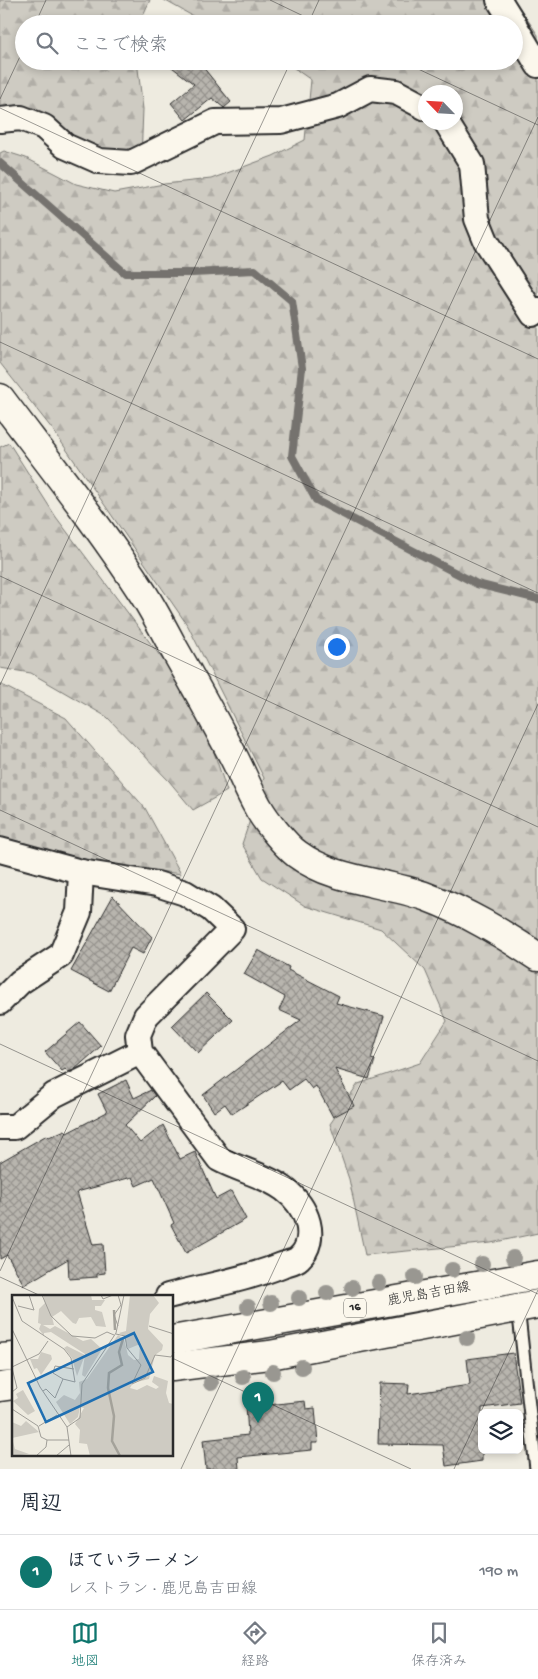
<!DOCTYPE html>
<html lang="ja">
<meta charset="utf-8">
<style>
body{margin:0;font-family:"Gochi Hand","Klee One",sans-serif;background:#f6f6f7;color:#1f2937}
.controls{position:absolute;right:15px;bottom:15px;display:grid;overflow:hidden;border-radius:8px;box-shadow:0 2px 8px #0003}
.controls button{width:45px;height:45px;display:grid;place-items:center;padding:0;border:0;border-bottom:1px solid #e0e1e3;background:#fff;color:#1f2937;font:25px sans-serif}
.compass{position:absolute;left:418px;top:85px;width:45px;height:45px;border-radius:50%;background:#fff;box-shadow:0 2px 8px #0003;rotate:295deg}
.you{position:absolute;left:336px;top:646px;width:18px;height:18px;margin:-12px;border:4px solid #fff;border-radius:50%;background:#1a73e8;box-shadow:0 0 0 8px #1a73e833}
.badge{display:grid;place-items:center;width:32px;height:32px;border-radius:50%;background:#0f766e;color:#fff;font-size:16px;font-weight:700}
.pin{position:absolute;translate:-50% -41px;filter:drop-shadow(0 1px 2px #0008)}
.pin::after{content:'';position:absolute;top:26px;width:18px;height:15px;background:inherit;clip-path:polygon(0 0,100% 0,50% 100%)}
.list{margin:0;padding:0;list-style:none}
h2{display:flex;justify-content:space-between;align-items:center;height:65px;margin:0;padding:0 20px;font-size:21px}
h2 small{font-size:16px;font-weight:400;color:#747a83}
.list li{display:grid;grid-template-columns:32px 1fr auto;gap:15px;align-items:center;box-sizing:border-box;height:75px;padding:0 20px;border-top:1px solid #e0e1e3}
.list b{display:block;font-size:19px;white-space:nowrap}
.list p{margin:0;font-size:16px;white-space:nowrap;color:#747a83}
.list em{font-size:16px;font-style:normal;color:#747a83}
.icon{flex:none;width:28px;height:28px;fill:none;stroke:currentColor;stroke-width:2;stroke-linecap:round;stroke-linejoin:round}
.map{position:relative;flex:none;width:538px;height:1469px;overflow:hidden}
.search{position:absolute;background:#fff;box-shadow:0 2px 8px #0003;left:15px;right:15px;top:15px;height:55px;display:flex;align-items:center;gap:12px;box-sizing:border-box;padding:0 18px;border-radius:28px;color:#747a83;font-size:19px}
.sheet{height:140px;background:#fff}
nav{display:flex;justify-content:space-around;align-items:center;box-sizing:border-box;height:70px;border-top:1px solid #e0e1e3;background:#fff;font-size:14px;color:#747a83}
nav a{display:grid;justify-items:center;gap:2px}
nav .on{color:#0f766e}
.map>svg:first-child{display:block}
.forest{fill:url(#forest-firs);stroke:#7c7b76;fill-rule:evenodd}
.cemetery{fill:url(#cemetery-stones);stroke:#7c7b76}
.lines{fill:none;stroke-linecap:round;stroke-linejoin:round}
.stream{stroke:#74726e;stroke-width:8}
.building{fill:url(#building-cross-hatch);stroke:#2b2b2b}
.lane-casing{stroke:#2b2b2b;stroke-width:15}
.street-casing{stroke:#2b2b2b;stroke-width:28}
.secondary-casing{stroke:#2b2b2b;stroke-width:31}
.primary-casing{stroke:#2b2b2b;stroke-width:31}
.lane{stroke:#fbf7ec;stroke-width:11}
.street{stroke:#fbf7ec;stroke-width:24}
.secondary{stroke:#fbf7ec;stroke-width:28}
.primary{stroke:#fbf7ec;stroke-width:28}
.tree{fill:#999791}
.ticks{fill:none;stroke:#2b2b2b;stroke-width:1;stroke-opacity:0.45}
.labels{text-anchor:middle;dominant-baseline:central;stroke-width:4;stroke-linejoin:round;paint-order:stroke}
.shield{fill:#fbf7ec;stroke:#696865;stroke-width:1}
.shield-label{font-size:12px;font-weight:bold;fill:#2b2b2b}
.street-label{font-size:14px;fill:#2b2b2b;stroke:#fbf7ec}
.inset-river{fill:none;stroke:#a4a29a;stroke-width:2.5}
.inset-road{fill:none;stroke:#a09e98;stroke-width:1}
.view{fill:#1f6fb2;fill-opacity:0.15;stroke:#1f6fb2;stroke-width:2.5}
.inset-edge{fill:none;stroke:#2b2b2b;stroke-width:2.5}
</style>
<div class="map">
<svg width="538" height="1469" viewBox="0 0 538 1469">
<defs>
<pattern id="forest-firs" width="22" height="20" patternUnits="userSpaceOnUse" patternTransform="scale(1.25)"><rect width="22" height="20" fill="#cecbc2"/><path d="M5 1l3.5 6h-7zM16 11l3.5 6h-7z" fill="#b1aea7"/></pattern>
<pattern id="cemetery-stones" width="16" height="16" patternUnits="userSpaceOnUse" patternTransform="scale(1.25)"><rect width="16" height="16" fill="#cecbc2"/><path d="M2 7V4a2 2 0 0 1 4 0v3zM10 15v-3a2 2 0 0 1 4 0v3z" fill="#b1aea7"/></pattern>
<pattern id="building-cross-hatch" width="8" height="8" patternUnits="userSpaceOnUse" patternTransform="scale(1.25)"><rect width="8" height="8" fill="#b8b5ae"/><path d="M0 0l8 8M0 8l8-8" fill="none" stroke="#96938e"/></pattern>
</defs>
<rect width="100%" height="100%" fill="#eeebe0"/>
<filter id="ink" filterUnits="userSpaceOnUse"><feTurbulence type="fractalNoise" baseFrequency=".02" numOctaves="2"/><feDisplacementMap in="SourceGraphic" scale="10" xChannelSelector="R" yChannelSelector="G"/><feConvolveMatrix kernelMatrix="1 2 1 2 8 2 1 2 1" color-interpolation-filters="sRGB"/></filter>
<g filter="url(#ink)">
<g class="forest">
<path d="M 0,0 L 150,0 L 139,24 L 24,24 L 24,61 L 137,61 L 143,109 L 141,160 L 103,168 L 28,128 L 0,129 Z"/>
<path d="M 164,0 L 514,0 L 538,35 L 538,1233 L 491,1243 L 365,1255 L 349,1179 L 330,1124 L 358,1084 L 420,1063 L 447,1021 L 425,970 L 381,929 L 305,906 L 262,878 L 242,844 L 264,778 L 188,626 L 53,430 L 0,363 L 0,153 L 4,151 L 26,158 L 76,184 L 114,193 L 164,184 L 211,179 L 273,156 L 305,140 L 311,80 L 284,61 L 514,61 L 514,24 L 207,24 ZM 426,92 L 456,92 L 456,122 L 426,122 Z"/>
<path d="M 9,443 L 56,517 L 199,708 L 227,791 L 193,810 L 169,781 L 107,717 L 31,673 L 0,668 L 0,447 Z"/>
</g>
<path class="cemetery" d="M 0,684 L 66,718 L 145,808 L 181,874 L 109,864 L 43,851 L 0,838 Z"/>
<g class="lines">
<path class="stream" d="M 0,163 L 125,273 L 192,273 L 255,270 L 292,301 L 302,368 L 292,456 L 316,500 L 477,584 L 538,599"/>
</g>
<g class="building">
<path d="M 164,61 L 198,61 L 231,102 L 224,108 L 212,98 L 185,120 L 171,103 L 194,84 Z"/>
<path d="M 113,896 L 152,937 L 143,954 L 131,948 L 109,991 L 71,971 Z"/>
<path d="M 258,950 L 289,967 L 288,970 L 339,996 L 336,1003 L 384,1016 L 371,1059 L 375,1060 L 369,1079 L 335,1069 L 354,1106 L 333,1117 L 316,1086 L 312,1089 L 304,1079 L 289,1090 L 282,1081 L 232,1114 L 225,1104 L 214,1112 L 203,1095 L 301,1020 L 279,1010 L 285,997 L 244,974 Z"/>
<path d="M 206,993 L 233,1020 L 198,1053 L 172,1026 Z"/>
<path d="M 80,1022 L 101,1046 L 74,1070 L 68,1072 L 65,1069 L 62,1071 L 45,1052 Z"/>
<path d="M 126,1080 L 134,1098 L 151,1090 L 155,1096 L 125,1125 L 140,1143 L 163,1125 L 180,1159 L 195,1152 L 216,1199 L 231,1191 L 246,1219 L 186,1253 L 171,1225 L 174,1223 L 154,1178 L 136,1186 L 132,1177 L 77,1192 L 93,1245 L 103,1244 L 105,1273 L 97,1274 L 97,1277 L 69,1279 L 68,1259 L 24,1285 L 7,1255 L 0,1259 L 0,1162 L 47,1135 L 49,1137 L 65,1130 L 67,1133 L 107,1112 L 98,1094 Z"/>
<path d="M 513,1353 L 520,1403 L 482,1408 L 482,1461 L 446,1466 L 443,1445 L 378,1444 L 380,1383 L 409,1384 L 408,1394 L 470,1385 L 467,1359 Z"/>
<path d="M 305,1401 L 306,1409 L 315,1408 L 318,1443 L 312,1443 L 312,1450 L 238,1457 L 239,1469 L 206,1469 L 203,1440 L 248,1435 L 246,1405 L 268,1404 L 268,1405 Z"/>
</g>
<g class="lines">
<g class="lane-casing">
<path id="lane" d="M 518,1307 L 536,1469"/>
</g>
<g class="street-casing">
<g id="street">
<path d="M 499,0 L 514,24"/>
<path d="M 514,25 L 538,65"/>
<path d="M 0,120 L 21,118 L 44,127 L 65,146 L 99,161 L 131,163 L 215,122 L 281,121 L 338,106 L 370,89 L 396,92 L 426,108"/>
<path d="M 446,122 L 472,164 L 477,219 L 486,241 L 533,314 L 538,310"/>
<path d="M 0,850 L 81,872 L 157,884 L 185,893 L 211,909 L 232,929 L 146,1016 L 138,1035 L 140,1052 L 219,1159 C 239,1170 265,1175 284,1189 C 296,1198 304,1208 308,1223 C 311,1235 309,1249 299,1258 C 295,1262 287,1263 282,1265 C 245,1280 205,1286 168,1296"/>
<path d="M 0,1002 L 20,982 L 61,955 L 79,912 L 81,872"/>
<path d="M 0,1127 L 15,1127 L 54,1095 L 140,1052"/>
</g>
</g>
<g class="secondary-casing">
<path id="secondary" d="M 0,398 C 49,463 100,527 144,595 C 154,611 163,628 172,645 C 192,680 212,716 231,752 C 241,770 248,790 258,807 C 265,820 285,845 297,854 C 335,882 384,881 427,897 C 467,912 503,934 538,957"/>
</g>
<g class="primary-casing">
<g id="primary">
<path d="M 172,1340 L 538,1275"/>
<path d="M 0,1358 L 14,1357"/>
<path d="M 172,1367 L 270,1355 L 538,1304"/>
<path d="M 0,1387 L 14,1385"/>
</g>
</g>
<use href="#lane" class="lane"/>
<use href="#street" class="street"/>
<use href="#secondary" class="secondary"/>
<use href="#primary" class="primary"/>
</g>
<g class="tree">
<circle cx="513" cy="1258" r="8"/>
<circle cx="482" cy="1264" r="8"/>
<circle cx="452" cy="1270" r="8"/>
<circle cx="415" cy="1277" r="8"/>
<circle cx="379" cy="1283" r="8"/>
<circle cx="352" cy="1288" r="8"/>
<circle cx="327" cy="1293" r="8"/>
<circle cx="299" cy="1298" r="8"/>
<circle cx="271" cy="1303" r="8"/>
<circle cx="248" cy="1307" r="8"/>
<circle cx="467" cy="1338" r="8"/>
<circle cx="302" cy="1367" r="8"/>
<circle cx="273" cy="1372" r="8"/>
<circle cx="243" cy="1377" r="8"/>
<circle cx="211" cy="1383" r="8"/>
</g>
</g>
<path class="ticks" d="M 270,0 L 320,24M 35,24 L 46,0M 308,24 L 319,0M 401,61 L 538,125M 0,99 L 24,48M 0,108 L 538,359M 0,342 L 538,593M 0,576 L 538,827M 0,685 L 291,61M 0,810 L 538,1061M 0,1044 L 538,1294M 0,1271 L 538,117M 0,1277 L 41,1296M 172,1358 L 411,1469M 181,1469 L 538,704M 454,1469 L 538,1290"/>
<g class="labels">
<rect class="shield" x="344" y="1298.5" width="22" height="19" rx="4"/>
<g class="shield-label">
<text x="355" y="1308">16</text>
</g>
<g class="street-label">
<text transform="translate(429 1295) rotate(-10)">鹿児島吉田線</text>
</g>
</g>
<g transform="translate(12 1295)">
<rect width="161" height="161" fill="#eeebe0"/>
<path d="M 11,95 L 23,116 L 16,120 L 1,106 L 6,103 L 4,99 Z" fill="#cecbc2"/>
<path d="M 31,0 L 79,0 L 80,5 L 93,5 L 89,11 L 83,11 L 83,15 L 90,17 L 94,32 L 84,31 L 79,22 L 67,23 L 64,29 L 61,28 L 49,16 L 40,22 L 42,30 L 31,30 L 38,34 L 43,31 L 71,46 L 79,44 L 90,54 L 73,82 L 70,80 L 73,59 L 39,37 L 32,38 L 32,41 L 27,34 L 29,29 L 26,28 L 27,14 L 33,8 ZM 118,0 L 141,0 L 147,8 L 138,19 L 136,34 L 151,50 L 150,55 L 143,60 L 137,84 L 121,88 L 118,93 L 125,95 L 135,90 L 144,94 L 147,92 L 140,87 L 142,81 L 156,86 L 154,98 L 157,108 L 161,109 L 161,161 L 78,161 L 75,149 L 67,148 L 68,135 L 63,129 L 72,113 L 68,112 L 66,122 L 58,129 L 44,107 L 52,100 L 63,105 L 68,98 L 67,87 L 75,84 L 106,40 L 112,44 L 116,60 L 122,65 L 127,64 L 128,49 L 116,54 L 112,41 L 107,38 L 114,36 ZM 29,57 L 39,60 L 40,64 L 29,80 L 25,73 L 22,74 L 18,64 L 26,64 ZM 14,126 L 27,137 L 0,143 L 3,154 L 17,159 L 0,161 L 0,127 L 9,131 Z" fill="#cecbc2"/>
<path d="M 55,51 L 73,60 L 65,81 L 60,63 L 52,53 Z" fill="#cecbc2"/>
<path class="inset-river" d="M 102,15 L 103,35M 108,161 L 100,146 L 102,121 L 96,93 L 97,78 L 110,70 L 107,57 L 111,44"/>
<path class="inset-road" d="M 30,0 L 39,21 L 60,41 L 83,43 L 95,37 L 102,40M 89,0 L 91,4 L 101,0M 106,0 L 109,10 L 102,20 L 106,31M 0,2 L 10,26 L 52,54 L 59,63 L 63,87 L 51,84 L 43,103 L 34,94 L 31,96M 6,11 L 22,15 L 17,0M 137,31 L 162,39M 0,34 L 28,92 L 55,132 L 59,161M 104,39 L 113,41 L 115,53 L 129,70 L 120,89 L 133,83 L 143,60 L 159,62 L 162,57M 0,72 L 27,59 L 36,46M 0,73 L 5,93 L 0,97M 51,84 L 41,78 L 43,71 L 62,74M 0,114 L 26,131 L 29,142 L 35,145 L 34,152 L 24,161M 27,131 L 45,120M 55,132 L 68,123 L 70,89 L 104,38 L 112,0M 35,145 L 57,145M 44,161 L 57,150"/>
<path class="view" d="M 122,38 L 141,77 L 34,127 L 16,88 Z"/>
<rect width="161" height="161" class="inset-edge"/>
</g>
</svg>
<div class="controls">
<button><svg class="icon" aria-label="layers" viewBox="0 0 24 24"><path d="M12 4l9 5-9 5-9-5zM3 14l9 5 9-5"/></svg></button>
</div>
<svg class="compass" viewBox="-18 -18 36 36"><path d="M0-13l5 13h-10z" fill="#e53935"/><path d="M0 13l5-13h-10z" fill="#747a83"/></svg>
<div class="you"></div>
<div class="pin badge" style="left:258px;top:1423px">1</div>
<div class="search"><svg class="icon" aria-label="search" viewBox="0 0 24 24"><circle cx="10" cy="10" r="6"/><path d="M15 15l6 6"/></svg>ここで検索</div>
</div>
<section class="sheet">
<h2>周辺<small></small></h2>
<ul class="list">
<li><span class="badge">1</span><div><b>ほていラーメン</b><p>レストラン · 鹿児島吉田線</p></div><em>190 m</em></li>
</ul>
</section>
<nav>
<a class="on"><svg class="icon" aria-label="map" viewBox="0 0 24 24"><path d="M3 6l6-2 6 2 6-2v14l-6 2-6-2-6 2zM9 4v14M15 6v14"/></svg>地図</a>
<a><svg class="icon" aria-label="directions" viewBox="0 0 24 24"><path d="M12 3l9 9-9 9-9-9zM9 14v-3h6M13 9l2 2-2 2"/></svg>経路</a>
<a><svg class="icon" aria-label="saved" viewBox="0 0 24 24"><path d="M7 4h10v16l-5-4-5 4z"/></svg>保存済み</a>
</nav>
